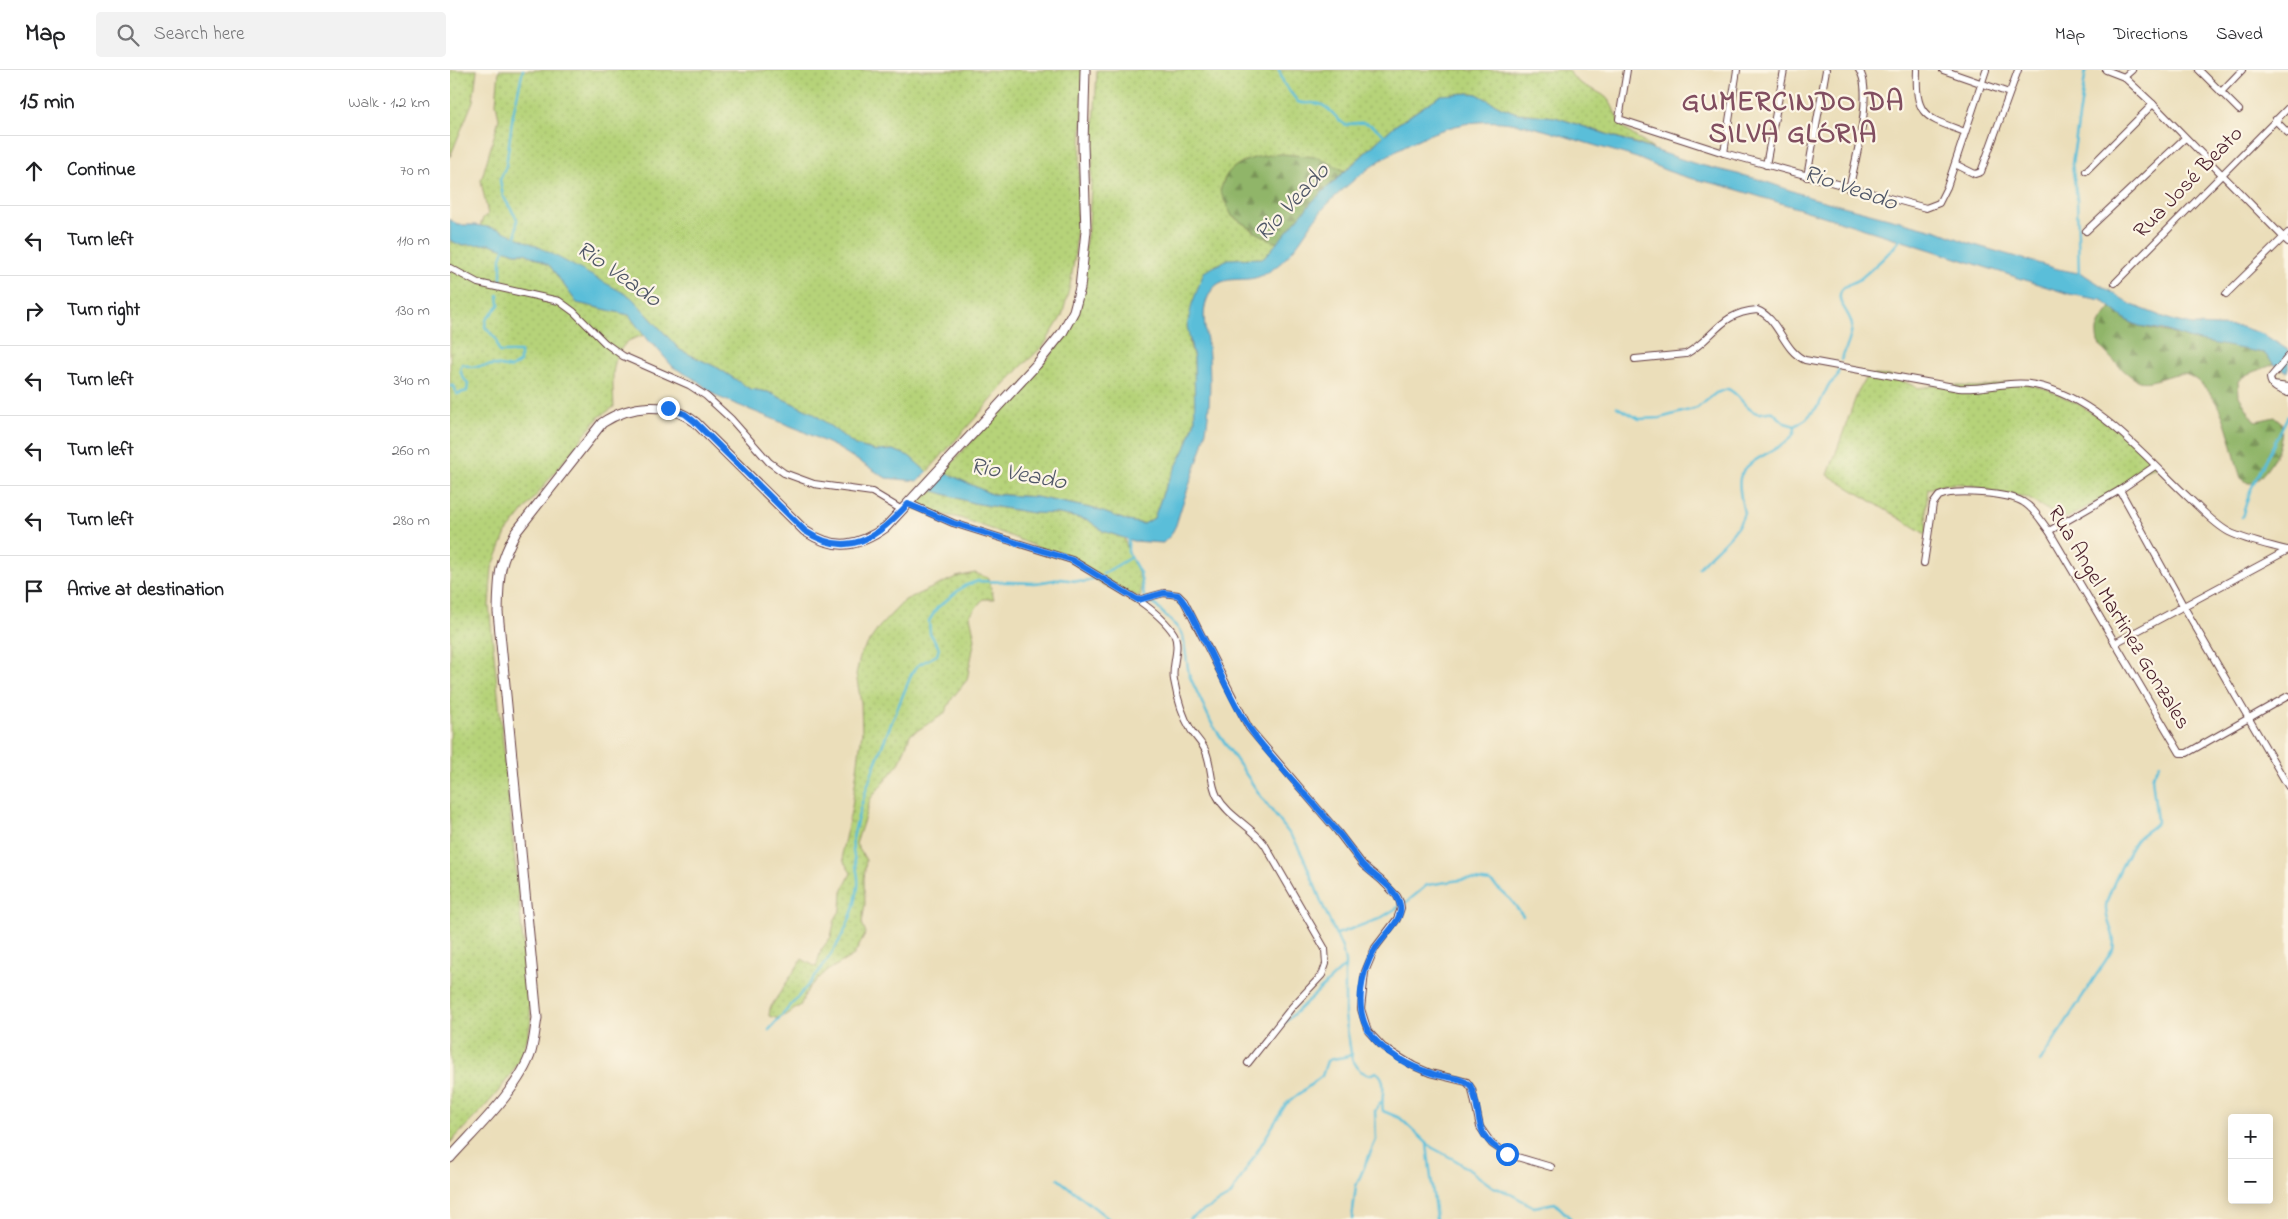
<!DOCTYPE html>
<meta charset="utf-8">
<style>
body{margin:0;font-family:"Indie Flower",sans-serif;background:#f2f2f2;color:#202124}
.controls{position:absolute;right:15px;bottom:15px;display:grid;overflow:hidden;border-radius:5px;box-shadow:0 2px 12px #0003}
.controls button{width:45px;height:45px;display:grid;place-items:center;padding:0;border:0;border-bottom:1px solid #e0e0e0;background:#fff;color:#202124;font:25px sans-serif}
.stop{position:absolute;width:15px;height:15px;margin:-11px;border:4px solid #1a73e8;border-radius:50%;background:#fff}
.stop.end{background:#1a73e8;border-color:#fff;box-shadow:0 1px 5px #0008}
.list{margin:0;padding:0;list-style:none}
h2{display:flex;justify-content:space-between;align-items:center;height:65px;margin:0;padding:0 20px;font-size:21px}
h2 small{font-size:16px;font-weight:400;color:#757577}
.list li{display:grid;grid-template-columns:32px 1fr auto;gap:15px;align-items:center;box-sizing:border-box;height:70px;padding:0 20px;border-top:1px solid #e0e0e0}
.list b{display:block;font-size:19px;white-space:nowrap}
.list em{font-size:16px;font-style:normal;color:#757577}
.icon{flex:none;width:28px;height:28px;fill:none;stroke:currentColor;stroke-width:2;stroke-linecap:round;stroke-linejoin:round}
.map{position:relative;flex:none;width:1838px;height:1149px;overflow:hidden}
header{display:flex;align-items:center;gap:30px;box-sizing:border-box;height:70px;padding:0 25px;background:#fff;border-bottom:1px solid #e0e0e0}
header strong{font-size:24px}
nav{display:flex;gap:28px;margin-inline-start:auto;font-size:18px}
.search{width:350px;height:45px;background:#f2f2f2;display:flex;align-items:center;gap:12px;box-sizing:border-box;padding:0 18px;border-radius:5px;color:#757577;font-size:19px}
main{display:flex}
aside{flex:1;background:#fff}
.map>svg:first-child{display:block}
.grass{fill:url(#grass-dots);stroke:#807952}
.forest{fill:url(#forest-firs);stroke:#6d6a4a}
.water{fill:#5abed9;stroke:#526e82}
.lines{fill:none;stroke-linecap:round;stroke-linejoin:round}
.stream{stroke:#5abed9;stroke-width:2.5}
.minor-casing{stroke:#623c40;stroke-width:8}
.secondary-casing{stroke:#623c40;stroke-width:11}
.minor{stroke:#fff;stroke-width:6}
.secondary{stroke:#fff;stroke-width:9}
.route{stroke:#1a73e8;stroke-width:6}
.labels{text-anchor:middle;dominant-baseline:central;stroke-width:4.5;stroke-linejoin:round;paint-order:stroke}
.street-label{font-size:22px;fill:#4a1f2b;stroke:#fcf5e5}
.water-label{font-size:24px;font-style:italic;fill:#505768;stroke:#fcf5e5}
.district-label{font-size:28px;font-weight:bold;letter-spacing:1px;fill:#814e60;stroke:#fcf5e5}
</style>
<header>
<strong>Map</strong>
<div class="search"><svg class="icon" aria-label="search" viewBox="0 0 24 24"><circle cx="10" cy="10" r="6"/><path d="M15 15l6 6"/></svg>Search here</div>
<nav><a>Map</a><a>Directions</a><a>Saved</a></nav>
</header>
<main>
<aside>
<h2>15 min<small>Walk · 1.2 km</small></h2>
<ul class="list">
<li><svg class="icon" aria-label="ahead" viewBox="0 0 24 24"><path d="M12 20V5M6 11l6-6 6 6"/></svg><div><b>Continue</b></div><em>70 m</em></li>
<li><svg class="icon" aria-label="left" viewBox="0 0 24 24"><path d="M17 20v-9H6M10 6l-5 5 5 5"/></svg><div><b>Turn left</b></div><em>110 m</em></li>
<li><svg class="icon" aria-label="right" viewBox="0 0 24 24"><path d="M7 20v-9h11M14 6l5 5-5 5"/></svg><div><b>Turn right</b></div><em>130 m</em></li>
<li><svg class="icon" aria-label="left" viewBox="0 0 24 24"><path d="M17 20v-9H6M10 6l-5 5 5 5"/></svg><div><b>Turn left</b></div><em>340 m</em></li>
<li><svg class="icon" aria-label="left" viewBox="0 0 24 24"><path d="M17 20v-9H6M10 6l-5 5 5 5"/></svg><div><b>Turn left</b></div><em>260 m</em></li>
<li><svg class="icon" aria-label="left" viewBox="0 0 24 24"><path d="M17 20v-9H6M10 6l-5 5 5 5"/></svg><div><b>Turn left</b></div><em>280 m</em></li>
<li><svg class="icon" aria-label="arrive" viewBox="0 0 24 24"><path d="M6 21V4h12l-3 4 3 4H6"/></svg><div><b>Arrive at destination</b></div></li>
</ul>
</aside>
<div class="map">
<svg width="1838" height="1149" viewBox="0 0 1838 1149">
<defs>
<pattern id="grass-dots" width="8" height="8" patternUnits="userSpaceOnUse" patternTransform="scale(1.25)"><rect width="8" height="8" fill="#b6d379"/><path d="M2 2h.1M6 6h.1" fill="none" stroke="#9eb569" stroke-width="1.8" stroke-linecap="round"/></pattern>
<pattern id="forest-firs" width="22" height="20" patternUnits="userSpaceOnUse" patternTransform="scale(1.25)"><rect width="22" height="20" fill="#90b569"/><path d="M5 1l3.5 6h-7zM16 11l3.5 6h-7z" fill="#789357"/></pattern>
</defs>
<rect width="100%" height="100%" fill="#fcf5e5"/>
<filter id="ink" filterUnits="userSpaceOnUse"><feTurbulence type="fractalNoise" baseFrequency=".02" numOctaves="2"/><feDisplacementMap in="SourceGraphic" scale="10" xChannelSelector="R" yChannelSelector="G"/><feConvolveMatrix kernelMatrix="1 2 1 2 8 2 1 2 1" color-interpolation-filters="sRGB"/></filter>
<filter id="wash" filterUnits="userSpaceOnUse"><feTurbulence type="fractalNoise" baseFrequency=".0096" numOctaves="4" result="noise"/><feDisplacementMap in="SourceGraphic" scale="20" xChannelSelector="R" yChannelSelector="G"/><feGaussianBlur stdDeviation="1.12" result="paint"/><feColorMatrix in="noise" values="0 0 0 0 0 0 0 0 0 0 0 0 0 0 0 0 0 1.4 0 .05"/><feComposite in="paint" operator="in"/></filter>
<g filter="url(#wash)">
<rect width="100%" height="100%" fill="#ebdeba"/>
<g class="grass">
<path d="M 0,0 L 27,0 L 23,31 L 0,87 Z"/>
<path d="M 49,0 L 635,0 L 625,184 L 620,216 L 612,246 L 594,275 L 570,298 L 477,402 L 459,386 L 443,380 L 426,381 L 405,375 L 363,343 L 318,322 L 300,319 L 268,298 L 230,280 L 181,227 L 30,156 L 33,148 L 38,145 L 31,111 L 49,49 L 46,33 Z"/>
<path d="M 647,0 L 1119,0 C 1125,15 1141,17 1153,25 C 1165,33 1164,48 1174,58 C 1183,66 1194,72 1203,79 L 1105,47 L 1067,43 L 1051,37 L 1027,24 L 1019,23 L 991,26 L 971,38 L 943,57 L 895,101 C 862,82 828,81 792,92 L 782,146 L 806,162 L 827,173 L 814,188 L 765,195 L 739,271 L 744,289 L 745,311 L 745,351 L 735,379 L 714,420 L 704,448 L 694,454 L 678,451 L 645,439 L 586,427 L 541,424 L 494,402 L 579,307 L 601,285 L 623,251 L 639,153 Z"/>
<path d="M 0,170 L 10,175 L 40,173 L 65,183 L 75,183 L 92,191 L 100,196 L 127,233 L 179,245 L 194,265 C 189,267 180,269 176,273 C 159,290 163,315 164,337 L 149,347 L 56,463 L 42,498 L 39,535 L 81,950 C 73,1006 36,1034 0,1073 Z"/>
<path d="M 1423,305 L 1442,306 L 1468,318 L 1490,315 L 1531,317 L 1566,311 L 1597,319 L 1630,335 L 1688,374 L 1711,396 L 1699,398 L 1655,427 L 1617,448 C 1598,443 1595,437 1579,429 C 1569,424 1560,426 1549,423 C 1519,415 1510,409 1478,419 L 1476,438 L 1477,465 L 1378,405 L 1408,321 L 1415,309 Z"/>
<path d="M 478,419 L 523,433 L 583,443 L 609,444 L 638,450 L 653,461 L 674,468 C 679,489 696,506 690,527 L 653,515 L 617,489 L 555,464 L 510,448 L 460,438 Z"/>
<path d="M 525,503 L 538,508 L 544,529 L 533,529 L 520,545 L 525,569 L 517,610 L 503,627 L 494,644 L 460,665 L 450,692 L 421,728 L 406,774 L 416,790 L 414,809 L 415,834 L 412,853 L 416,863 L 404,885 L 377,901 L 359,917 L 350,936 L 329,949 L 319,946 L 320,938 L 352,889 L 366,897 L 371,880 L 381,867 L 385,849 L 391,839 L 392,822 L 401,803 L 394,792 L 392,781 L 402,737 L 412,662 L 411,633 L 406,604 L 411,583 L 430,556 L 455,530 L 506,507 Z"/>
</g>
<g class="forest">
<path d="M 832,84 L 867,87 L 895,101 L 863,131 L 827,173 L 806,162 L 782,146 L 770,121 C 772,116 774,108 778,103 C 791,88 814,85 832,84 Z"/>
<path d="M 1661,237 L 1676,250 L 1689,256 L 1814,283 L 1824,294 C 1810,301 1800,300 1788,311 L 1789,326 L 1803,349 L 1806,351 L 1825,347 L 1831,352 C 1835,375 1821,398 1804,413 L 1798,413 L 1791,408 C 1779,373 1777,329 1742,307 C 1725,297 1706,315 1689,311 C 1680,308 1652,281 1648,272 C 1647,268 1646,260 1648,257 C 1650,250 1657,243 1661,237 Z"/>
</g>
<g class="water">
<path d="M 1019,23 L 1027,24 L 1051,37 L 1067,43 L 1105,47 L 1246,94 L 1308,109 L 1362,128 L 1488,161 L 1521,174 L 1608,199 L 1633,204 L 1682,235 L 1724,251 L 1743,255 L 1791,257 L 1813,264 L 1838,280 L 1838,302 L 1825,295 L 1814,283 L 1744,270 L 1714,260 L 1689,256 L 1676,250 L 1652,230 L 1619,224 C 1506,188 1392,151 1278,117 C 1261,112 1243,110 1226,104 C 1213,100 1200,93 1187,88 C 1169,82 1149,77 1130,71 C 1092,59 1054,46 1014,54 C 960,65 910,100 873,139 C 861,152 853,169 841,182 C 833,192 820,203 808,207 C 791,213 771,203 760,223 C 748,244 758,265 759,287 C 761,316 760,353 751,381 C 743,406 733,430 726,455 L 721,465 L 713,473 L 683,471 L 653,461 L 638,450 L 609,444 L 583,443 L 523,433 L 478,419 L 494,402 L 541,424 L 586,427 L 645,439 L 678,451 L 694,454 L 704,448 L 714,420 L 735,379 L 745,351 L 744,289 L 737,256 L 742,234 L 754,202 L 778,189 L 814,188 L 863,131 L 943,57 L 991,25 Z"/>
<path d="M 0,149 L 7,155 L 25,155 L 49,159 L 91,178 L 181,227 L 230,280 L 268,298 L 300,319 L 318,322 L 363,343 L 405,375 L 426,381 L 443,380 L 459,386 L 477,402 L 468,411 L 436,408 L 386,377 L 348,359 L 268,327 L 246,310 L 223,297 L 204,275 L 198,271 L 179,245 L 127,233 L 100,196 L 92,191 L 75,183 L 65,183 L 40,174 L 10,175 L 0,170 Z"/>
</g>
<g class="lines">
<g class="stream">
<path d="M 829,0 L 834,14 L 848,32 C 856,35 863,31 872,35 C 883,40 886,50 896,55 C 915,50 922,53 936,67"/>
<path d="M 66,168 L 67,149 L 53,126 L 50,110 L 56,96 L 63,44 L 73,0"/>
<path d="M 1629,205 L 1627,129 L 1622,94 L 1636,0"/>
<path d="M 51,212 L 51,188 L 55,177"/>
<path d="M 1391,290 C 1396,280 1401,268 1402,257 C 1403,245 1385,233 1391,221 C 1395,214 1404,213 1410,209 C 1423,198 1443,181 1451,168"/>
<path d="M 0,316 L 4,316 L 7,324 L 17,321 L 18,313 C 13,309 8,301 12,294 L 21,297 L 45,295 L 61,298 L 70,292 L 70,282 L 49,282 L 46,269 L 35,257 L 36,250 L 49,235 L 48,225"/>
<path d="M 1167,337 L 1189,349 L 1210,348 L 1247,338 L 1266,323 L 1278,319 C 1290,324 1295,340 1307,343 C 1312,344 1317,341 1323,342 L 1335,353 L 1345,356 L 1356,349 L 1369,335 L 1378,316 L 1387,307 L 1389,298"/>
<path d="M 1792,447 L 1800,421 L 1838,346"/>
<path d="M 678,467 L 678,482 L 690,503 L 694,526"/>
<path d="M 1249,498 C 1263,479 1287,466 1294,443 C 1292,432 1288,419 1290,408 C 1295,385 1347,378 1345,356"/>
<path d="M 653,504 L 681,487"/>
<path d="M 703,533 L 727,557 L 733,566 L 739,605 L 762,654 L 812,728 L 845,771 L 855,791 L 873,836 L 892,878 L 895,892 L 895,946 L 902,989 L 910,1001 L 919,1005 L 926,1002 C 939,1009 930,1028 933,1041 L 950,1048 L 981,1077 L 1007,1091 L 1043,1117 L 1057,1122 L 1084,1137 L 1105,1133 L 1121,1149"/>
<path d="M 887,864 L 929,849 L 958,831 L 977,815 L 1017,809 L 1041,812 L 1061,830 L 1073,846"/>
<path d="M 830,957 L 894,897"/>
<path d="M 319,960 C 355,919 402,872 408,816 C 410,800 400,784 403,768 C 415,711 440,657 462,603 L 468,595 L 487,585 L 489,578 L 480,563 L 479,551 L 487,538 L 514,516 L 528,511 L 586,513 L 610,509 L 635,512 L 647,507"/>
<path d="M 1590,992 L 1663,879 C 1667,864 1655,852 1656,837 C 1656,827 1681,774 1689,767 C 1695,761 1702,759 1707,752 L 1702,707 L 1710,694"/>
<path d="M 977,1074 L 986,1149"/>
<path d="M 608,1109 L 659,1149"/>
<path d="M 739,1149 L 780,1126 L 836,1034 L 872,1006 L 877,991 C 885,986 893,990 902,984"/>
<path d="M 902,1149 L 906,1116 L 926,1070 L 925,1041 L 931,1032"/>
</g>
</g>
</g>
<g filter="url(#ink)">
<g class="lines">
<g class="minor-casing">
<g id="minor">
<path d="M 1177,0 L 1169,49 L 1274,83 L 1476,138 L 1489,133 L 1497,117 L 1536,0"/>
<path d="M 1467,0 C 1465,47 1475,47 1515,62"/>
<path d="M 1493,0 L 1559,23"/>
<path d="M 1656,0 L 1674,7 L 1703,34 L 1838,172"/>
<path d="M 1749,0 L 1789,40"/>
<path d="M 1674,7 L 1682,0"/>
<path d="M 1771,22 L 1792,0"/>
<path d="M 1825,50 L 1838,63"/>
<path d="M 1274,83 L 1287,0"/>
<path d="M 1505,94 L 1525,104 L 1531,102 L 1568,0"/>
<path d="M 1316,95 L 1334,0"/>
<path d="M 1636,101 L 1703,34"/>
<path d="M 1357,107 L 1376,0"/>
<path d="M 1399,119 C 1405,94 1424,20 1409,0"/>
<path d="M 1636,161 L 1735,68"/>
<path d="M 0,198 L 28,213 L 109,231 L 124,242 L 155,273 L 173,286 L 239,315 L 256,326 L 281,349 L 319,392 L 334,403 L 364,414 L 422,422 L 452,440"/>
<path d="M 1665,213 L 1838,38"/>
<path d="M 1776,224 L 1838,163"/>
<path d="M 1838,287 L 1820,308 C 1821,318 1830,320 1838,323"/>
<path d="M 1185,289 L 1236,284 C 1265,268 1269,243 1307,240 C 1329,248 1333,281 1355,290 L 1509,318 C 1534,320 1560,310 1585,315 C 1648,328 1694,386 1739,428 C 1752,440 1764,454 1779,462 C 1797,471 1819,475 1837,480"/>
<path d="M 1823,315 L 1838,317"/>
<path d="M 1670,420 L 1734,537 L 1838,716"/>
<path d="M 458,433 L 503,453 L 622,490 L 688,530 L 714,523 L 728,525 L 734,531 L 799,658 L 887,761 L 913,795 L 931,810 L 947,826 L 950,832 L 951,838 L 947,849 L 925,878 L 915,902 L 911,939 L 918,961 L 933,977 L 964,996 L 980,1003 L 1017,1012 L 1022,1019 L 1030,1057 L 1042,1074 L 1057,1084 L 1101,1097"/>
<path d="M 1599,461 L 1670,420 L 1705,396"/>
<path d="M 1474,493 L 1483,434 L 1489,426 C 1505,419 1558,423 1573,432 C 1584,438 1591,451 1599,461 L 1730,683 L 1737,683 L 1838,626"/>
<path d="M 688,530 C 701,539 716,551 724,564 C 731,578 721,595 724,610 C 727,627 732,645 741,660 C 746,668 753,674 756,682 C 762,697 760,712 767,726 C 778,747 802,756 815,775 L 875,879 L 876,894 L 872,905 L 842,937 L 798,993"/>
<path d="M 1665,573 L 1838,480"/>
</g>
</g>
<g class="secondary-casing">
<path id="secondary" d="M 0,1088 C 25,1060 70,1018 81,982 C 84,971 85,959 87,948 L 48,542 C 49,506 48,495 66,462 L 152,353 C 181,334 218,331 245,352 L 355,461 C 385,481 408,477 436,457 L 587,294 L 612,263 L 624,241 L 630,218 L 636,161 L 633,75 L 635,0"/>
</g>
<use href="#minor" class="minor"/>
<use href="#secondary" class="secondary"/>
</g>
</g>
<g class="lines" filter="url(#ink)">
<path class="route" d="M 218,338 L 235,344 L 245,352 L 355,461 C 399,490 427,467 458,434 L 503,453 L 622,490 L 688,530 L 714,523 L 728,525 C 738,535 743,548 749,560 C 770,599 784,642 813,676 C 837,705 863,732 887,761 C 896,771 903,783 912,794 C 924,807 946,817 950,835 C 954,850 932,867 925,879 C 911,901 904,939 919,962 C 931,981 960,997 981,1003 C 993,1008 1010,1006 1020,1015 C 1035,1042 1018,1065 1057,1084"/>
</g>
<g class="labels">
<g class="street-label">
<text transform="translate(1739 113) rotate(-46)">Rua José Beato</text>
<text transform="translate(1668 548) rotate(59)">Rua Angel Martinez Gonzales</text>
</g>
<g class="water-label">
<text transform="translate(1400 119) rotate(19)">Rio Veado</text>
<text transform="translate(843 133) rotate(-47)">Rio Veado</text>
<text transform="translate(168 205) rotate(35)">Rio Veado</text>
<text transform="translate(568 405) rotate(10)">Rio Veado</text>
</g>
<g class="district-label">
<text x="1343" y="33">GUMERCINDO DA<tspan x="1343" dy="32">SILVA GLÓRIA</tspan></text>
</g>
</g>
</svg>
<div class="controls">
<button>+</button>
<button>−</button>
</div>
<div class="stop" style="left:1057px;top:1084px"></div>
<div class="stop end" style="left:218px;top:338px"></div>
</div>
</main>
